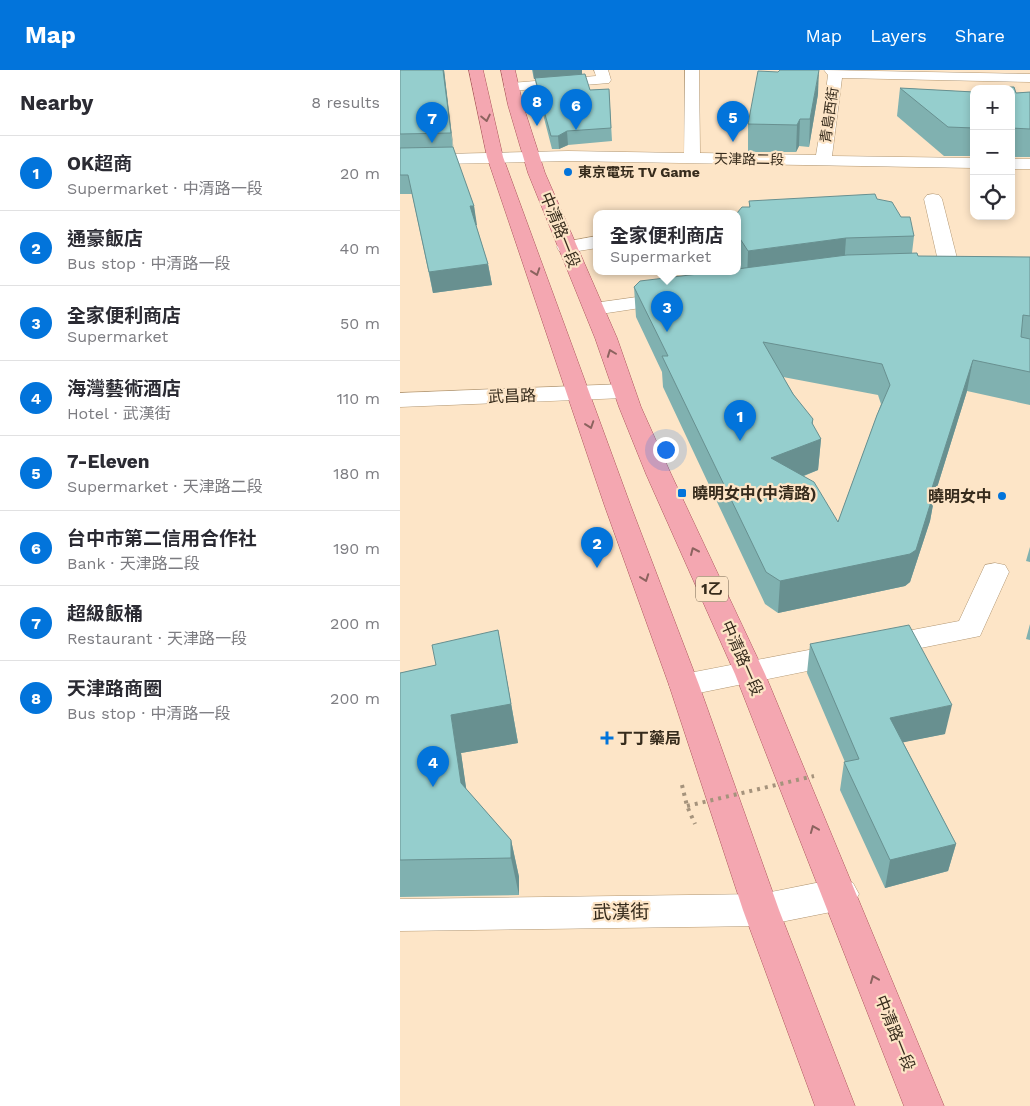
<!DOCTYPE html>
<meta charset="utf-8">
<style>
body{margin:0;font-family:"Work Sans","Noto Sans TC",sans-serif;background:#f2f2f3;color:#2b2b33}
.controls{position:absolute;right:15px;top:15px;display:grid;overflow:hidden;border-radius:10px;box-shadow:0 2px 8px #0003}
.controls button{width:45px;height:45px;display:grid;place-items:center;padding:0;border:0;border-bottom:1px solid #e1e1e2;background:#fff;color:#2b2b33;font:25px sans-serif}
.you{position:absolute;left:265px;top:379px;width:18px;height:18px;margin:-12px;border:4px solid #fff;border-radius:50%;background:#1a73e8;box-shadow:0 0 0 8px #1a73e833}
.badge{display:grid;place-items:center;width:32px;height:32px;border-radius:50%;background:#0274db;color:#fff;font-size:16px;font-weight:700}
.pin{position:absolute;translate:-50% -41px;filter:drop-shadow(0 1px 2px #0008)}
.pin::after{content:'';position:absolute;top:26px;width:18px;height:15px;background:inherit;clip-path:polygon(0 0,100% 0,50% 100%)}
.popup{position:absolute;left:193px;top:140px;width:148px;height:65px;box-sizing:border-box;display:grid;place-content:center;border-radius:10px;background:#fff;filter:drop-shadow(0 1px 4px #0005);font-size:16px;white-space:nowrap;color:#7c7c81}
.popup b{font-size:19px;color:#2b2b33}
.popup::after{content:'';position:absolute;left:50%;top:100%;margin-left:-10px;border:10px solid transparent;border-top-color:#fff}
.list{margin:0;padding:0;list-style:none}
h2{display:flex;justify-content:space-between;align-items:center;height:65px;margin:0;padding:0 20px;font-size:21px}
h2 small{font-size:16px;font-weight:400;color:#7c7c81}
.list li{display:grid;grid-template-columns:32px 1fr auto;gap:15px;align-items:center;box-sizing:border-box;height:75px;padding:0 20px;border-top:1px solid #e1e1e2}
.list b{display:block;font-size:19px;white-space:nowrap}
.list p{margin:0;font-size:16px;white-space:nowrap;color:#7c7c81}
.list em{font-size:16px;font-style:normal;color:#7c7c81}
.icon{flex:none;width:28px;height:28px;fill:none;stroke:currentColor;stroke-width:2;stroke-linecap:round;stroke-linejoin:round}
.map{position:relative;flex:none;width:630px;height:1036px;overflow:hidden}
header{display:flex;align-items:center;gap:30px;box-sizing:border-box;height:70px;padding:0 25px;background:#0274db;color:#fff}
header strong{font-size:24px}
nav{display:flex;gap:28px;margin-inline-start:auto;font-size:18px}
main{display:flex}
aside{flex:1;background:#fff}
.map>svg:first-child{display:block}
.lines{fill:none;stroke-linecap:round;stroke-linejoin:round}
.minor-casing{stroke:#b29773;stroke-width:1}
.major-casing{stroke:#ac555b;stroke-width:1}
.path{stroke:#a5937c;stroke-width:4;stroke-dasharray:3 5;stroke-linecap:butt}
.minor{fill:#fff;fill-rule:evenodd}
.major{fill:#f4a7b1;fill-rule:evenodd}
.path-bridge{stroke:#a5937c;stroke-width:4;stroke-dasharray:3 5;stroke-linecap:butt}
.wall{fill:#80b1b0;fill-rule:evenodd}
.shaded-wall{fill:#689090}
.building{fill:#95cecd;stroke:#689090;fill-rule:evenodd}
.oneway{stroke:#8c635f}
.poi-dot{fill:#0274db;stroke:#fde5c7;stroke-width:2}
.labels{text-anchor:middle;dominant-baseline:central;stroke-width:4.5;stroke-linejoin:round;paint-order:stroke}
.far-street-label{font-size:14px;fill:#362b1c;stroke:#fde5c7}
.far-poi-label{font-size:14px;font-weight:bold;fill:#362b1c;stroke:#fde5c7;text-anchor:start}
.shield{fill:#fde5c7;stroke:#72634f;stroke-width:1}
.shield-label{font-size:15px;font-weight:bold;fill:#362b1c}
.street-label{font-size:16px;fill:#362b1c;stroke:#fde5c7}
.poi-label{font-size:16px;font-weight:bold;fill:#362b1c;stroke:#fde5c7;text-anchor:start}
.near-street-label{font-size:19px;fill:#362b1c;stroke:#fde5c7}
</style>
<header>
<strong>Map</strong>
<nav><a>Map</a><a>Layers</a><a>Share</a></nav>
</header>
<main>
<aside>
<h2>Nearby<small>8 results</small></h2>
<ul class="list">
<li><span class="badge">1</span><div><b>OK超商</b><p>Supermarket · 中清路一段</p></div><em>20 m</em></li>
<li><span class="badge">2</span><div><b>通豪飯店</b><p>Bus stop · 中清路一段</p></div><em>40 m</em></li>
<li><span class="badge">3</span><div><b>全家便利商店</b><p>Supermarket</p></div><em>50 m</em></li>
<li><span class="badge">4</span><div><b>海灣藝術酒店</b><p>Hotel · 武漢街</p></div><em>110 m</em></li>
<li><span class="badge">5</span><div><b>7-Eleven</b><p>Supermarket · 天津路二段</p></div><em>180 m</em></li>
<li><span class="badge">6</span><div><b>台中市第二信用合作社</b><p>Bank · 天津路二段</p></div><em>190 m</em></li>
<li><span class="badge">7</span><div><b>超級飯桶</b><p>Restaurant · 天津路一段</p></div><em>200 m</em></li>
<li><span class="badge">8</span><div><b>天津路商圈</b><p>Bus stop · 中清路一段</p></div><em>200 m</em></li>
</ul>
</aside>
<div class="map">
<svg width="630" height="1036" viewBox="0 0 630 1036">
<rect width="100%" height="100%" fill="#fde5c7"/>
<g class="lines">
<g class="minor-casing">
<g id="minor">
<path d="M 194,0 L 208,0 L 211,10 L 209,13 L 111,21 L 106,20 L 104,17 L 106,14 L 111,13 L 196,6 Z"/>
<path d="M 285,0 L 299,0 L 300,83 L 416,85 L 424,37 L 428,5 L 424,0 L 630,4 L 630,12 L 442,8 L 432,86 L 574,88 L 574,98 L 168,91 L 0,95 L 0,85 L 168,81 L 284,83 Z"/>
<rect x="611" y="89" width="19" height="10"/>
<path d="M 533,124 L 539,125 L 542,129 L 561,204 L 558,208 L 551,210 L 544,208 L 541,204 L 524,129 L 527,125 Z"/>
<path d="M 197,166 L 197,178 L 166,183 L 159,181 L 157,177 L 159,173 Z"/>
<path d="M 273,222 L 280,224 L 283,228 L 280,232 L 194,245 L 187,243 L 184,239 L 187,235 L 194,233 Z"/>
<path d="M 224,314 L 232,316 L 235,321 L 232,326 L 224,328 L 0,337 L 0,323 Z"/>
<path d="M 595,493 L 605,495 L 609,502 L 580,566 L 284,626 L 273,623 L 269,615 L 273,607 L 284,604 L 559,551 L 585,495 Z"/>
<path d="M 441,808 L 453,813 L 459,824 L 453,835 L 441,840 L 361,856 L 0,861 L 0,829 L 361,824 Z"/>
</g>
</g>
<g class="major-casing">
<g id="major">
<path d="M 69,0 L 83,0 L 103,87 L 230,434 L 299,615 L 379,840 L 455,1036 L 415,1036 L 343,840 L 269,615 L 204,434 L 87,87 Z"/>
<path d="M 101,0 L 115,0 L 123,35 L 145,103 L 217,268 L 241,337 L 271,404 L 365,604 L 544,1036 L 504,1036 L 335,604 L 246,404 L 219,337 L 195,268 L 128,103 L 108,35 Z"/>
</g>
</g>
<path class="path" d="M 282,715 L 287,736 L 295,754"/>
<use href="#minor" class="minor"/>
<use href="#major" class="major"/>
<path class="path-bridge" d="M 287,736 L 414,706"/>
</g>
<g class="wall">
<path d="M 0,0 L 44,0 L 53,79 L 74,136 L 76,155 L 88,194 L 92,215 L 33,223 L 12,124 L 0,124 Z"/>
<path d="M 132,0 L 182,0 L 182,4 L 190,20 L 209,19 L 212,71 L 168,75 L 159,79 L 152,79 L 137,21 L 135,9 L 134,9 Z"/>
<path d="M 500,18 L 574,22 L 574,86 L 544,86 L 497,46 Z"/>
<path d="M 611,19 L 616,23 L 630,22 L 630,87 L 611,87 Z"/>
<path d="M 418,24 L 409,77 L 399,76 L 396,82 L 348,82 L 348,54 Z"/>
<path d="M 477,129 L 501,147 L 514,166 L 512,183 L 518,186 L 630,187 L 630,335 L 567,321 L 535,424 L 530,451 L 510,512 L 505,516 L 378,543 L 365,534 L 263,317 L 262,302 L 236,247 L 234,217 L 340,199 L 337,194 L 337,143 L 349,137 L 349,131 ZM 383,307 L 478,325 L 481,334 L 438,452 L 404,406 L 418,400 L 421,369 Z"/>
<path d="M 630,477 L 630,492 L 626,491 Z"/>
<path d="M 630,554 L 630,570 L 626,569 Z"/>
<path d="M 410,574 L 545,664 L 503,672 L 556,774 L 548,801 L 485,818 L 440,720 L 444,692 L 445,692 L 407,603 Z"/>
<path d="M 36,595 L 105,599 L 118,673 L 61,683 L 66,719 L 111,770 L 119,807 L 119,825 L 0,827 L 0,603 Z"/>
</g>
<g class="shaded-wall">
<path d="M 43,0 L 44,0 L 54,82 L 51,63 Z"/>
<path d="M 133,0 L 182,0 L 182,5 L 134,9 Z"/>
<path d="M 419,0 L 418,24 L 409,77 L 410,49 Z"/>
<path d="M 400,49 L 399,76 L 396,82 L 397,55 Z"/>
<path d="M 167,61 L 168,75 L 159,79 L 158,66 Z"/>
<path d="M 70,136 L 74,136 L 77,155 L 73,156 Z"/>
<path d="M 446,168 L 444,198 L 347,211 L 348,181 Z"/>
<path d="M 88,194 L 92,215 L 33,223 L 29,202 Z"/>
<path d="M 573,290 L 567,321 L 535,424 L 530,451 L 510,512 L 505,516 L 378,543 L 380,511 L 532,418 Z"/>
<path d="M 413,349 L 411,373 L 421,369 L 418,400 L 369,419 L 371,388 Z"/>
<path d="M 98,560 L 118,673 L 61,683 L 71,751 L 61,713 L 51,645 Z"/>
<path d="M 552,635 L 545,664 L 485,676 L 490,648 Z"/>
<path d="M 111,770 L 119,807 L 119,825 L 111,788 Z"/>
<path d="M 556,774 L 548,801 L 485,818 L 490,790 Z"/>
</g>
<g class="building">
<path d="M 0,0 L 43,0 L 51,63 L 0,64 Z"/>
<path d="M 380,0 L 419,0 L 410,49 L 400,49 L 397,55 L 348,54 L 358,1 L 378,2 Z"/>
<path d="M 185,4 L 190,20 L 209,19 L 211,58 L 167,61 L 158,66 L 151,66 L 135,8 Z"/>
<path d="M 580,17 L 614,17 L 616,23 L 630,22 L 630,59 L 611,58 L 611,19 L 580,19 Z"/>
<path d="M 500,18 L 574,22 L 574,58 L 548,57 Z"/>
<path d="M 53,77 L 74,136 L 70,136 L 88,194 L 29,202 L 8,105 L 0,105 L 0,78 Z"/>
<path d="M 475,124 L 477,129 L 492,132 L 501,147 L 510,147 L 514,166 L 446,168 L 348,181 L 337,164 L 337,143 L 342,137 L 350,137 L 349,131 Z"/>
<path d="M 517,183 L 518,186 L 630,187 L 630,246 L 623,245 L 621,267 L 630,269 L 630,302 L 573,290 L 532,418 L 535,419 L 516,480 L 510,484 L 380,511 L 366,502 L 262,286 L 268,286 L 234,217 L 240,211 L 323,201 L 337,201 L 337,199 L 447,185 ZM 363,272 L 482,294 L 490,315 L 477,345 L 438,452 L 414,412 L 371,388 L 421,369 L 412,353 L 413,349 L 393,324 Z"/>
<path d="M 509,555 L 552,635 L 490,648 L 556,774 L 490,790 L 444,692 L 459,689 L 410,574 Z"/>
<path d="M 98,560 L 111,634 L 51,645 L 61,713 L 111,770 L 111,788 L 0,790 L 0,603 L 36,595 L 32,575 Z"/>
</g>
<defs><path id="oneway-chevron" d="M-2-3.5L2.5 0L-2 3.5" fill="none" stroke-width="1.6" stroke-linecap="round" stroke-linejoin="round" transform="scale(1.25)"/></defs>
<g class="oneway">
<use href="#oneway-chevron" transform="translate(86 48) rotate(78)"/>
<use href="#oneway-chevron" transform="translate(136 202) rotate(71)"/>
<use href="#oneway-chevron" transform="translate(211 283) rotate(-111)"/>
<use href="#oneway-chevron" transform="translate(190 355) rotate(71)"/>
<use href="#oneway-chevron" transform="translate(294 481) rotate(-114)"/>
<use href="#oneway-chevron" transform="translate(245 508) rotate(70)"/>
<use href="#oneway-chevron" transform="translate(414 759) rotate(-112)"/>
<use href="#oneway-chevron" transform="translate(474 909) rotate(-112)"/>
</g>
<g class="poi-dot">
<circle cx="168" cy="102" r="5"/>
<rect x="277" y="418" width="10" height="10" rx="2.5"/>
<circle cx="602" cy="426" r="5"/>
<path d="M204.5 660.5h5v5h5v5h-5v5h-5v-5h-5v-5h5z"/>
</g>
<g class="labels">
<g class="far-street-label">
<text transform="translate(429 45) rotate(-82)">青島西街</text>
<text transform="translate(349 89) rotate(1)">天津路二段</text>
</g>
<g class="far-poi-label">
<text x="178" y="102">東京電玩 TV Game</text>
</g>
<rect class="shield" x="296" y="506.5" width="32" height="25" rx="4"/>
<g class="shield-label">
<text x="312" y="519">1乙</text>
</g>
<g class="street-label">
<text transform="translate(160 160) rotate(68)">中清路一段</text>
<text transform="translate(112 326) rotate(-2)">武昌路</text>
<text transform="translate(342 588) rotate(66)">中清路一段</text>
<text transform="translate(495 963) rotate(68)">中清路一段</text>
</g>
<g class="poi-label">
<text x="292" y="423">曉明女中(中清路)</text>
<text x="592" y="426" text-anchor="end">曉明女中</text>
<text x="217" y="668">丁丁藥局</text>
</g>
<g class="near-street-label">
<text transform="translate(221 842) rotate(-1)">武漢街</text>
</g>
</g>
</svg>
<div class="controls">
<button>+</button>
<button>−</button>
<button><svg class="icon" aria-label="locate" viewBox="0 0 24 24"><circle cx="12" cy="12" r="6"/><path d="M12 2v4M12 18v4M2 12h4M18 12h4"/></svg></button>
</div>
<div class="you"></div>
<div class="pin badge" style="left:340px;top:371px">1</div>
<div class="pin badge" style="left:197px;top:498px">2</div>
<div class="pin badge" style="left:267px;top:262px">3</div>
<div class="popup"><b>全家便利商店</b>Supermarket</div>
<div class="pin badge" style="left:33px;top:717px">4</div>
<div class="pin badge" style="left:333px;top:72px">5</div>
<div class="pin badge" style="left:176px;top:60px">6</div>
<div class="pin badge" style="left:32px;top:73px">7</div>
<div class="pin badge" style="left:137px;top:56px">8</div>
</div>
</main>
